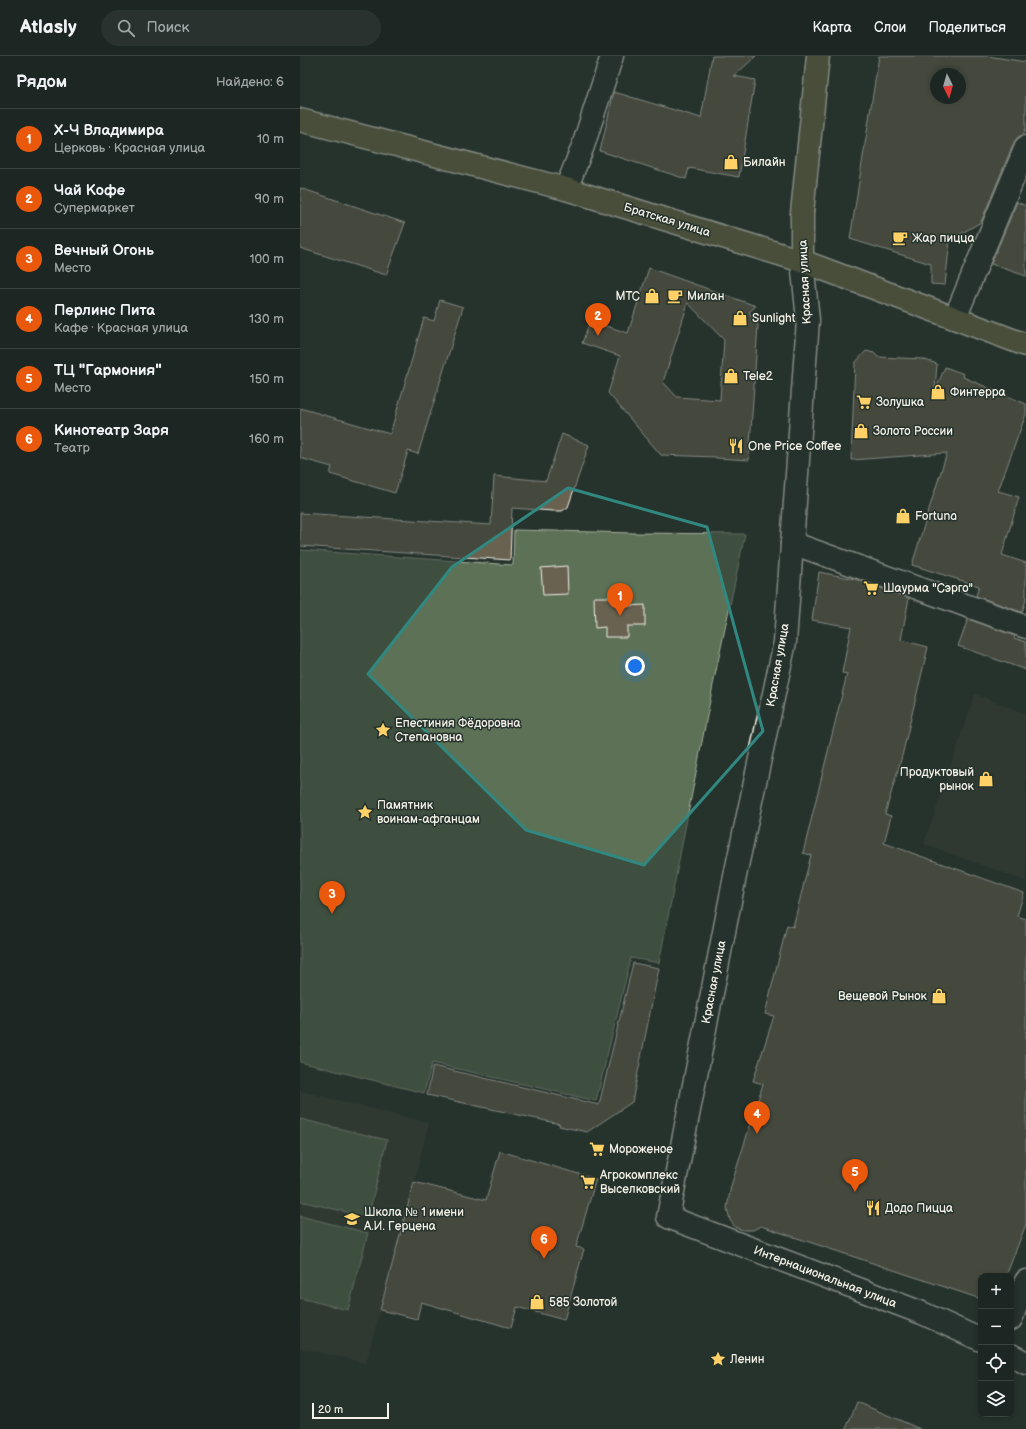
<!DOCTYPE html>
<html lang="ru">
<meta charset="utf-8">
<style>
body{margin:0;font-family:"Balsamiq Sans",sans-serif;background:#29322f;color:#f1f3f6}
.controls{position:absolute;right:12px;bottom:12px;display:grid;overflow:hidden;border-radius:8px;box-shadow:0 2px 6px #0003}
.controls button{width:36px;height:36px;display:grid;place-items:center;padding:0;border:0;border-bottom:1px solid #3a4340;background:#1c2622;color:#f1f3f6;font:20px sans-serif}
.compass{position:absolute;left:630px;top:12px;width:36px;height:36px;border-radius:50%;background:#1c2622;box-shadow:0 2px 6px #0003;rotate:175deg}
.scale{position:absolute;left:12px;bottom:10px;width:77px;box-sizing:border-box;padding-left:4px;border:2px solid #f4f1e8;border-top:0;font-size:11px;line-height:14px;white-space:nowrap;color:#f4f1e8;-webkit-text-stroke:3px #26332d;paint-order:stroke}
.you{position:absolute;left:335px;top:610px;width:14px;height:14px;margin:-10px;border:3px solid #fff;border-radius:50%;background:#1a73e8;box-shadow:0 0 0 6px #1a73e833}
.badge{display:grid;place-items:center;width:26px;height:26px;border-radius:50%;background:#ea580c;color:#fff;font-size:13px;font-weight:700}
.pin{position:absolute;translate:-50% -33px;filter:drop-shadow(0 1px 2px #0008)}
.pin::after{content:'';position:absolute;top:21px;width:14px;height:12px;background:inherit;clip-path:polygon(0 0,100% 0,50% 100%)}
.list{margin:0;padding:0;list-style:none}
h2{display:flex;justify-content:space-between;align-items:center;height:52px;margin:0;padding:0 16px;font-size:17px}
h2 small{font-size:13px;font-weight:400;color:#a0a5a5}
.list li{display:grid;grid-template-columns:26px 1fr auto;gap:12px;align-items:center;box-sizing:border-box;height:60px;padding:0 16px;border-top:1px solid #3a4340}
.list b{display:block;font-size:15px;white-space:nowrap}
.list p{margin:0;font-size:13px;white-space:nowrap;color:#a0a5a5}
.list em{font-size:13px;font-style:normal;color:#a0a5a5}
.icon{flex:none;width:22px;height:22px;fill:none;stroke:currentColor;stroke-width:2;stroke-linecap:round;stroke-linejoin:round}
.map{position:relative;flex:none;width:726px;height:1373px;overflow:hidden}
header{display:flex;align-items:center;gap:24px;box-sizing:border-box;height:56px;padding:0 20px;background:#1c2622;border-bottom:1px solid #3a4340}
header strong{font-size:19px}
nav{display:flex;gap:22px;margin-inline-start:auto;font-size:14px}
.search{width:280px;height:36px;background:#29322f;display:flex;align-items:center;gap:10px;box-sizing:border-box;padding:0 14px;border-radius:22px;color:#a0a5a5;font-size:15px}
main{display:flex}
aside{flex:1;background:#1c2622}
.map>svg:first-child{display:block}
.built{fill:#3a4138}
.green{fill:#5b7156;stroke:#a8b19f}
.building{fill:#696251;stroke:#f4f1e8;fill-rule:evenodd}
.lines{fill:none;stroke-linecap:round;stroke-linejoin:round}
.minor-casing{stroke:#f4f1e8;stroke-width:25}
.major-casing{stroke:#f4f1e8;stroke-width:25}
.minor{stroke:#26332d;stroke-width:22}
.major{stroke:#71704a;stroke-width:22}
.marked{fill:none;stroke:#318880;stroke-width:3;stroke-linejoin:round}
.labels{text-anchor:middle;dominant-baseline:central;stroke-width:3;stroke-linejoin:round;paint-order:stroke}
.poi-label{font-size:12px;fill:#f4f1e8;stroke:#26332d;text-anchor:start}
.street-label{font-size:12px;fill:#f4f1e8;stroke:#26332d}
</style>
<header>
<strong>Atlasly</strong>
<div class="search"><svg class="icon" aria-label="search" viewBox="0 0 24 24"><circle cx="10" cy="10" r="6"/><path d="M15 15l6 6"/></svg>Поиск</div>
<nav><a>Карта</a><a>Слои</a><a>Поделиться</a></nav>
</header>
<main>
<aside>
<h2>Рядом<small>Найдено: 6</small></h2>
<ul class="list">
<li><span class="badge">1</span><div><b>Х-Ч Владимира</b><p>Церковь · Красная улица</p></div><em>10 m</em></li>
<li><span class="badge">2</span><div><b>Чай Кофе</b><p>Супермаркет</p></div><em>90 m</em></li>
<li><span class="badge">3</span><div><b>Вечный Огонь</b><p>Место</p></div><em>100 m</em></li>
<li><span class="badge">4</span><div><b>Перлинс Пита</b><p>Кафе · Красная улица</p></div><em>130 m</em></li>
<li><span class="badge">5</span><div><b>ТЦ &quot;Гармония&quot;</b><p>Место</p></div><em>150 m</em></li>
<li><span class="badge">6</span><div><b>Кинотеатр Заря</b><p>Театр</p></div><em>160 m</em></li>
</ul>
</aside>
<div class="map">
<svg width="726" height="1373" viewBox="0 0 726 1373">
<rect width="100%" height="100%" fill="#26332d"/>
<filter id="ink" filterUnits="userSpaceOnUse"><feTurbulence type="fractalNoise" baseFrequency=".025" numOctaves="2"/><feDisplacementMap in="SourceGraphic" scale="8" xChannelSelector="R" yChannelSelector="G"/><feConvolveMatrix kernelMatrix="1 2 1 2 8 2 1 2 1" color-interpolation-filters="sRGB"/></filter>
<g filter="url(#ink)">
<g class="built">
<path d="M 675,638 L 726,658 L 726,825 L 624,788 Z"/>
<path d="M 0,1035 L 129,1067 L 114,1126 L 66,1307 L 0,1292 Z"/>
</g>
<g class="green">
<path d="M 214,474 L 334,477 L 445,478 L 413,629 L 359,907 L 331,902 L 296,1045 L 132,1007 L 124,1037 L 0,1006 L 0,494 L 213,509 Z"/>
<path d="M 0,1063 L 87,1084 L 68,1161 L 0,1145 Z"/>
<path d="M 0,1160 L 68,1177 L 48,1254 L 0,1242 Z"/>
</g>
<g class="building">
<path d="M 412,0 L 456,0 L 434,20 L 455,24 L 439,121 L 389,112 L 386,123 L 300,95 L 314,36 L 401,62 Z"/>
<path d="M 579,0 L 687,0 L 726,6 L 726,72 L 723,79 L 718,81 L 714,86 L 681,166 L 650,184 L 645,229 L 631,228 L 631,208 L 550,183 ZM 636,18 L 660,18 L 660,42 L 636,42 Z"/>
<path d="M 0,132 L 105,167 L 86,219 L 0,192 Z"/>
<path d="M 717,146 L 726,150 L 726,220 L 691,208 Z"/>
<path d="M 349,212 L 456,250 L 449,256 L 458,269 L 449,404 L 416,402 L 416,401 L 361,399 L 308,337 L 320,300 L 282,287 L 290,265 L 328,277 ZM 388,247 L 424,284 L 420,344 L 377,341 L 363,326 Z"/>
<path d="M 140,244 L 163,251 L 118,398 L 108,395 L 95,437 L 30,418 L 32,411 L 0,402 L 0,352 L 90,378 L 124,262 L 134,265 Z"/>
<path d="M 566,295 L 574,297 L 578,301 L 622,303 L 637,308 L 635,333 L 636,333 L 645,311 L 664,318 L 663,321 L 726,348 L 726,358 L 698,435 L 719,441 L 702,499 L 726,507 L 726,544 L 722,556 L 676,540 L 679,530 L 612,509 L 629,453 L 647,397 L 551,404 L 555,307 Z"/>
<path d="M 262,378 L 289,389 L 268,451 L 262,455 L 253,455 L 212,452 L 210,504 L 0,490 L 0,457 L 191,469 L 194,420 L 246,425 Z"/>
<path d="M 267,510 L 268,538 L 243,539 L 241,512 Z"/>
<path d="M 519,516 L 555,523 L 609,542 L 601,584 L 628,591 L 602,700 L 585,758 L 591,760 L 584,787 L 724,837 L 717,860 L 726,863 L 726,1168 L 706,1220 L 681,1220 L 681,1243 L 461,1170 L 453,1174 L 443,1174 L 435,1171 L 430,1164 L 427,1152 L 431,1130 L 463,1028 L 453,1025 L 474,960 L 465,958 L 487,869 L 493,871 L 511,799 L 503,797 L 547,618 L 542,617 L 551,571 L 512,564 Z"/>
<path d="M 294,541 L 327,541 L 327,550 L 345,549 L 345,570 L 327,570 L 327,581 L 305,581 L 305,571 L 295,572 Z"/>
<path d="M 668,563 L 715,580 L 714,582 L 726,586 L 726,614 L 658,590 Z"/>
<path d="M 333,907 L 359,912 L 332,1046 L 287,1076 L 259,1070 L 260,1068 L 127,1039 L 133,1010 L 299,1049 Z"/>
<path d="M 200,1095 L 296,1123 L 276,1191 L 284,1193 L 264,1264 L 217,1251 L 211,1272 L 121,1246 L 117,1263 L 80,1254 L 114,1126 L 186,1144 Z"/>
<path d="M 557,1346 L 620,1373 L 546,1373 Z"/>
</g>
<g class="lines">
<g class="minor-casing">
<g id="minor">
<path d="M 266,133 L 283,90 L 312,0"/>
<path d="M 502,205 L 508,264 L 485,586 L 436,815 L 368,1161 L 622,1257 L 681,1284"/>
<path d="M 655,262 L 726,91"/>
<path d="M 492,487 L 726,571"/>
<path d="M 711,1263 L 726,1225"/>
<path d="M 711,1299 L 726,1307"/>
</g>
</g>
<g class="major-casing">
<g id="major">
<path d="M 0,64 L 266,133 L 502,205 L 726,289"/>
<path d="M 502,205 L 502,157 L 518,0"/>
</g>
</g>
<use href="#minor" class="minor"/>
<use href="#major" class="major"/>
</g>
</g>
<path d="M0 0H726V1373H0ZM 268,432 L 407,471 L 463,675 L 344,809 L 226,774 L 68,618 L 152,511 Z" fill="#26332d" fill-opacity=".55" fill-rule="evenodd"/>
<path class="marked" d="M 268,432 L 407,471 L 463,675 L 344,809 L 226,774 L 68,618 L 152,511 Z"/>
<defs>
<g id="shop-bare" transform="scale(1.2)"><path d="M-5-2.5h2.3a2.7 3.5 0 0 1 5.4 0H5L5.5 6h-11ZM-1.5-2.5h3a1.5 2.3 0 0 0-3 0Z" fill="#ffd166" stroke="#26332d" stroke-width="2.5" paint-order="stroke"/></g>
<g id="cafe-bare" transform="scale(1.2)"><path d="M-5.5-4.5H6V0H3Q3 3.5 0 3.5H-2.5Q-5.5 3.5-5.5 0ZM3-3.2v2h1.7v-2ZM-6 4.5H4V6H-6Z" fill="#ffd166" stroke="#26332d" stroke-width="2.5" paint-order="stroke"/></g>
<g id="supermarket-bare" transform="scale(1.2)"><path d="M-6-5.5h2.5l.6 2H6L4.5 2H-2.5L-4.4-4H-6ZM-1.5 3.2a1.3 1.3 0 1 0 .1 0ZM3 3.2a1.3 1.3 0 1 0 .1 0Z" fill="#ffd166" stroke="#26332d" stroke-width="2.5" paint-order="stroke"/></g>
<g id="restaurant-bare" transform="scale(1.2)"><path d="M-5-6h1v4h1v-4h1v4h1v-4h1v5L-1.5 .5V6h-2V.5L-5-1ZM5-6V6H3V1.5H1.5Q1.5-4 5-6Z" fill="#ffd166" stroke="#26332d" stroke-width="2.5" paint-order="stroke"/></g>
<g id="sight-bare" transform="scale(1.2)"><path d="M0-6L1.8-2.2L6-1.7L2.9 1.2L3.7 5.4L0 3.3L-3.7 5.4L-2.9 1.2L-6-1.7L-1.8-2.2Z" fill="#ffd166" stroke="#26332d" stroke-width="2.5" paint-order="stroke"/></g>
<g id="school-bare" transform="scale(1.2)"><path d="M0-5L7-2L0 1L-7-2ZM-4 1L0 2.5L4 1V4Q0 6-4 4Z" fill="#ffd166" stroke="#26332d" stroke-width="2.5" paint-order="stroke"/></g>
</defs>
<g fill-rule="evenodd">
<use href="#shop-bare" x="431" y="106"/>
<use href="#cafe-bare" x="600" y="182"/>
<use href="#shop-bare" x="352" y="240"/>
<use href="#cafe-bare" x="375" y="240"/>
<use href="#shop-bare" x="440" y="262"/>
<use href="#shop-bare" x="431" y="320"/>
<use href="#shop-bare" x="638" y="336"/>
<use href="#supermarket-bare" x="564" y="346"/>
<use href="#shop-bare" x="561" y="375"/>
<use href="#restaurant-bare" x="436" y="390"/>
<use href="#shop-bare" x="603" y="460"/>
<use href="#supermarket-bare" x="571" y="532"/>
<use href="#sight-bare" x="83" y="674"/>
<use href="#shop-bare" x="686" y="723"/>
<use href="#sight-bare" x="65" y="756"/>
<use href="#shop-bare" x="639" y="940"/>
<use href="#supermarket-bare" x="297" y="1093"/>
<use href="#supermarket-bare" x="288" y="1126"/>
<use href="#restaurant-bare" x="573" y="1152"/>
<use href="#school-bare" x="52" y="1163"/>
<use href="#shop-bare" x="237" y="1246"/>
<use href="#sight-bare" x="418" y="1303"/>
</g>
<g class="labels">
<g class="poi-label">
<text x="443" y="106">Билайн</text>
<text x="612" y="182">Жар пицца</text>
<text x="340" y="240" text-anchor="end">МТС</text>
<text x="387" y="240">Милан</text>
<text x="452" y="262">Sunlight</text>
<text x="443" y="320">Tele2</text>
<text x="650" y="336">Финтерра</text>
<text x="576" y="346">Золушка</text>
<text x="573" y="375">Золото России</text>
<text x="448" y="390">One Price Coffee</text>
<text x="615" y="460">Fortuna</text>
<text x="583" y="532">Шаурма "Сэрго"</text>
<text x="95" y="667">Епестиния Фёдоровна<tspan x="95" dy="14">Степановна</tspan></text>
<text x="674" y="716" text-anchor="end">Продуктовый<tspan x="674" dy="14">рынок</tspan></text>
<text x="77" y="749">Памятник<tspan x="77" dy="14">воинам-афганцам</tspan></text>
<text x="627" y="940" text-anchor="end">Вещевой Рынок</text>
<text x="309" y="1093">Мороженое</text>
<text x="300" y="1119">Агрокомплекс<tspan x="300" dy="14">Выселковский</tspan></text>
<text x="585" y="1152">Додо Пицца</text>
<text x="64" y="1156">Школа № 1 имени<tspan x="64" dy="14">А.И. Герцена</tspan></text>
<text x="249" y="1246">585 Золотой</text>
<text x="430" y="1303">Ленин</text>
</g>
<g class="street-label">
<text transform="translate(367 164) rotate(17)">Братская улица</text>
<text transform="translate(505 226) rotate(-93)">Красная улица</text>
<text transform="translate(478 609) rotate(-80)">Красная улица</text>
<text transform="translate(414 926) rotate(-79)">Красная улица</text>
<text transform="translate(525 1221) rotate(21)">Интернациональная улица</text>
</g>
</g>
</svg>
<div class="controls">
<button>+</button>
<button>−</button>
<button><svg class="icon" aria-label="locate" viewBox="0 0 24 24"><circle cx="12" cy="12" r="6"/><path d="M12 2v4M12 18v4M2 12h4M18 12h4"/></svg></button>
<button><svg class="icon" aria-label="layers" viewBox="0 0 24 24"><path d="M12 4l9 5-9 5-9-5zM3 14l9 5 9-5"/></svg></button>
</div>
<svg class="compass" viewBox="-18 -18 36 36"><path d="M0-13l5 13h-10z" fill="#e53935"/><path d="M0 13l5-13h-10z" fill="#a0a5a5"/></svg>
<div class="scale">20 m</div>
<div class="you"></div>
<div class="pin badge" style="left:320px;top:560px">1</div>
<div class="pin badge" style="left:298px;top:280px">2</div>
<div class="pin badge" style="left:32px;top:858px">3</div>
<div class="pin badge" style="left:457px;top:1078px">4</div>
<div class="pin badge" style="left:555px;top:1136px">5</div>
<div class="pin badge" style="left:244px;top:1203px">6</div>
</div>
</main>
